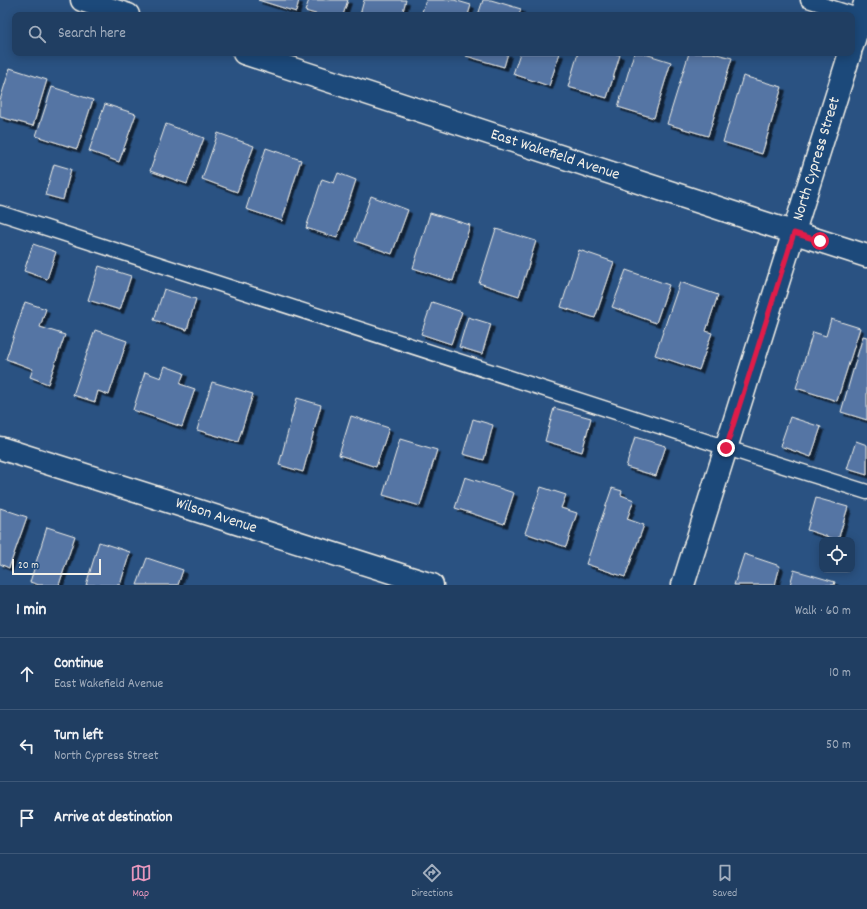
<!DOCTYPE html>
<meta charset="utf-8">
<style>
body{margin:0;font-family:Dekko,sans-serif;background:#284568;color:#f1f3f6}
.controls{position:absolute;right:12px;bottom:12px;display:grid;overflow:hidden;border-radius:8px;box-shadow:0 2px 10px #0003}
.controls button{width:36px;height:36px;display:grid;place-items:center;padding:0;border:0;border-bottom:1px solid #3d5777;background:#203e62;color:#f1f3f6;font:20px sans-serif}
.scale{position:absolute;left:12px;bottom:10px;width:89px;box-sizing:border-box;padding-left:4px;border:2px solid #f4f1e8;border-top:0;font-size:11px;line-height:14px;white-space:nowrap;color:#f4f1e8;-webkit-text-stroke:3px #1f4a7a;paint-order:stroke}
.stop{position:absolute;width:12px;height:12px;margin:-9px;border:3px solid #e11d48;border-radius:50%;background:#fff}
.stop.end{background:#e11d48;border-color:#fff;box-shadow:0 1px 4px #0008}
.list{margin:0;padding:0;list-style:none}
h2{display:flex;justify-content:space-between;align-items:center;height:52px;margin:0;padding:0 16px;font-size:17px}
h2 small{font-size:13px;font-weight:400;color:#a2aebe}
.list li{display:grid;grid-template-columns:26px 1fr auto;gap:12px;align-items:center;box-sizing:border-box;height:72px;padding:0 16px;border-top:1px solid #3d5777}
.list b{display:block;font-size:15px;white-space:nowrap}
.list p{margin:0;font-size:13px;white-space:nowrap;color:#a2aebe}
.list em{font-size:13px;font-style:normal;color:#a2aebe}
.icon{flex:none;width:22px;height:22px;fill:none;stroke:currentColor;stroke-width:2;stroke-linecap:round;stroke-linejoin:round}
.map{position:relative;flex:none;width:867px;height:585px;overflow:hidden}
.search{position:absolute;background:#203e62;box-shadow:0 2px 10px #0003;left:12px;right:12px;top:12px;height:44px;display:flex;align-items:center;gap:10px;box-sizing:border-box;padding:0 14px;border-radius:8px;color:#a2aebe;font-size:15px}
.sheet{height:268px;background:#203e62}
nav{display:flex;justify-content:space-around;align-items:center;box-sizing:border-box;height:56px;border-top:1px solid #3d5777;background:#203e62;font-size:11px;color:#a2aebe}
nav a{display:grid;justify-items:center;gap:2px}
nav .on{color:#e797bd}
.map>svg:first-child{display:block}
.building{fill:#5474a4;stroke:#f4f1e8;filter:url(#shadow)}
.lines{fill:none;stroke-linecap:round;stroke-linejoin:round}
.service-casing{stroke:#f4f1e8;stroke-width:17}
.minor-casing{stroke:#f4f1e8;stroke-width:25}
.service{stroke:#1f4a7a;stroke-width:14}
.minor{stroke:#1f4a7a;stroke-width:22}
.route{stroke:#e11d48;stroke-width:5}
.labels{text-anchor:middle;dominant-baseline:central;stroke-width:3;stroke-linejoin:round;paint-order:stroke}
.street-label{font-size:16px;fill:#f4f1e8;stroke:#1f4a7a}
</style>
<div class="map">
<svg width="867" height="585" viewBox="0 0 867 585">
<defs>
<filter id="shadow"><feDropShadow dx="3.5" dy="3.5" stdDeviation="0" flood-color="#0009"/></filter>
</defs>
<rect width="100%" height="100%" fill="#2a5282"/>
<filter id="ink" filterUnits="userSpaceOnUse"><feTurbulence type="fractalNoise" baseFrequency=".025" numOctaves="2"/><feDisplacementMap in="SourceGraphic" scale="8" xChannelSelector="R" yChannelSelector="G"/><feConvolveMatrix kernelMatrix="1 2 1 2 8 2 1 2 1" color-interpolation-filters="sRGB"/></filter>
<g filter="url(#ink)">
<g class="building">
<path d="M 258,0 L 299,0 L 296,12 Z"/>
<path d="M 309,0 L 348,0 L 343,15 L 319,15 L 305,11 Z"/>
<path d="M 364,0 L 406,0 L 402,15 L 360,15 Z"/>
<path d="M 426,0 L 454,0 L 471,5 L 468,15 L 421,15 Z"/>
<path d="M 483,0 L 491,0 L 521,9 L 519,15 L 478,15 Z"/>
<path d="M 467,53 L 508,53 L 504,67 L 466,56 Z"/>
<path d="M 520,53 L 560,53 L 549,86 L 513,74 Z"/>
<path d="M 578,53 L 613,53 L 620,55 L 607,98 L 568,87 Z"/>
<path d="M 634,53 L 642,53 L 671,62 L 654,118 L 618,107 Z"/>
<path d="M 689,53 L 713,53 L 732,58 L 708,136 L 667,124 Z"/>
<path d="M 10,68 L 47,80 L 33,126 L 0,117 L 0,100 Z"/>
<path d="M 743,76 L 782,87 L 762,154 L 723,142 Z"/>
<path d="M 52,87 L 93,100 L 77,149 L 36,136 Z"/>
<path d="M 105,104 L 136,114 L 119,162 L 89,151 Z"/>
<path d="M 166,124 L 204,138 L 187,184 L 150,171 Z"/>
<path d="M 218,133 L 254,146 L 237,192 L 202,179 Z"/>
<path d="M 266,148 L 301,160 L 282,221 L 246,209 Z"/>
<path d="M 54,164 L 71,169 L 63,200 L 45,195 Z"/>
<path d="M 338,173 L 356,180 L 337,238 L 306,228 L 322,179 L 334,183 Z"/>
<path d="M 371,196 L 408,210 L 392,254 L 355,241 Z"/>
<path d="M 430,213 L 470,225 L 453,281 L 413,268 Z"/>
<path d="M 496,229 L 536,241 L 519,296 L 479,283 Z"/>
<path d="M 33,244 L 56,252 L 47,279 L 24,271 Z"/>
<path d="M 579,250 L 614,262 L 595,318 L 561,307 Z"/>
<path d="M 99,266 L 131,276 L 120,310 L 88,300 Z"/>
<path d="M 626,270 L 669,285 L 656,323 L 612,307 Z"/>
<path d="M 680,282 L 718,295 L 706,331 L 712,333 L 699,370 L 655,355 Z"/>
<path d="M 164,289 L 196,299 L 187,330 L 154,320 Z"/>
<path d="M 25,302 L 46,309 L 40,327 L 65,335 L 48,384 L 30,377 L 33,369 L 6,359 Z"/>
<path d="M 432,302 L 462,312 L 451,344 L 421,334 Z"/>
<path d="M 468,317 L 491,324 L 482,354 L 459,347 Z"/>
<path d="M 831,319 L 860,328 L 837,401 L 796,388 L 813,332 L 826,336 Z"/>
<path d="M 95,330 L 127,341 L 109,395 L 98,391 L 95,402 L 73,395 Z"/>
<path d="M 863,336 L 867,337 L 867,420 L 841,412 Z"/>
<path d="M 165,366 L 184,373 L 180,384 L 195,389 L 182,427 L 133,410 L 145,372 L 161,378 Z"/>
<path d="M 212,382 L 253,394 L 238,442 L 197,430 Z"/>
<path d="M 297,398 L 321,405 L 303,472 L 279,465 Z"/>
<path d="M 554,408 L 591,418 L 582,452 L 545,441 Z"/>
<path d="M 351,416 L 389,428 L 376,467 L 339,455 Z"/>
<path d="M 790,417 L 821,427 L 811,457 L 780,446 Z"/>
<path d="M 473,419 L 493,425 L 484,460 L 463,454 Z"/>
<path d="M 635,437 L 666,446 L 656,476 L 626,467 Z"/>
<path d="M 400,439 L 437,450 L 420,506 L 383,495 Z"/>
<path d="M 856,441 L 867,445 L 867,475 L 847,469 Z"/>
<path d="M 465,477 L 514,493 L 504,524 L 455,508 Z"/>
<path d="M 541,487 L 566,495 L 561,508 L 577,513 L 566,547 L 525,533 Z"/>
<path d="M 612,488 L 622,491 L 621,495 L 634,500 L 627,519 L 644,525 L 625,577 L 586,564 Z"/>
<path d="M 816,498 L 848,507 L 838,540 L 807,530 Z"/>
<path d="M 0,508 L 27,517 L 9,568 L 0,564 Z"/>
<path d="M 47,527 L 75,536 L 59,585 L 39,585 L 30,582 Z"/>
<path d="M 99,542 L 130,552 L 120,585 L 86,585 Z"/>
<path d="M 744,554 L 780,566 L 775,585 L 734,585 Z"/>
<path d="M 147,558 L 183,570 L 178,585 L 137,585 Z"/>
<path d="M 794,570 L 835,582 L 834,585 L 790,585 Z"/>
</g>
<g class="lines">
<g class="service-casing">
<g id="service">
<path d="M 808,0 L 867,19"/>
<path d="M 0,213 L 758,458 L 867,492"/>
</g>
</g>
<g class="minor-casing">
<g id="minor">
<path d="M 82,0 L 128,15"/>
<path d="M 852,46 L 866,0"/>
<path d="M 244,53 L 761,222 L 867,256"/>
<path d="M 0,448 L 432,585"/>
<path d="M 683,585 L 850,53"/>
</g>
</g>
<use href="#service" class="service"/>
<use href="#minor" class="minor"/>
</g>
</g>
<g class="lines" filter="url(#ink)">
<path class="route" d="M 726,448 L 794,233 L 820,241"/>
</g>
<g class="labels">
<g class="street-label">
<text transform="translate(555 155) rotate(18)">East Wakefield Avenue</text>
<text transform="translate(817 159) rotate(-73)">North Cypress Street</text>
<text transform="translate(216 516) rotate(18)">Wilson Avenue</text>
</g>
</g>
</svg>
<div class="controls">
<button><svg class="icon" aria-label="locate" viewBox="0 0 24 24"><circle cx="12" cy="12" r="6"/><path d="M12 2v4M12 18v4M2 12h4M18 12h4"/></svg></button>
</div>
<div class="scale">20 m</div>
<div class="stop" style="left:820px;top:241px"></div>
<div class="stop end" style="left:726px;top:448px"></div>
<div class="search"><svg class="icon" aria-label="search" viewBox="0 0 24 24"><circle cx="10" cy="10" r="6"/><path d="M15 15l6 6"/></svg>Search here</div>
</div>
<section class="sheet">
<h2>1 min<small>Walk · 60 m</small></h2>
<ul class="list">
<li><svg class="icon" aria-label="ahead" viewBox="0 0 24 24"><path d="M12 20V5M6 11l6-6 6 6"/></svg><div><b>Continue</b><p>East Wakefield Avenue</p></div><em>10 m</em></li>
<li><svg class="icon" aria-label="left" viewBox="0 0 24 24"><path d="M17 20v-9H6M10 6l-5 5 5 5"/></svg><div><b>Turn left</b><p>North Cypress Street</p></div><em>50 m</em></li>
<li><svg class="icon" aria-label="arrive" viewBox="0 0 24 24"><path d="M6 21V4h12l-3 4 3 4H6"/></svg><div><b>Arrive at destination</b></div></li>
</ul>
</section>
<nav>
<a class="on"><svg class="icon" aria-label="map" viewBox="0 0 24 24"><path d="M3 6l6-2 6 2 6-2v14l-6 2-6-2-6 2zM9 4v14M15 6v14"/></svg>Map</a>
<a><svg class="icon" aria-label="directions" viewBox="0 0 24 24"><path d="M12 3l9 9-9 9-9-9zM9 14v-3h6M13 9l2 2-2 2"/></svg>Directions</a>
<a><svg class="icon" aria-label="saved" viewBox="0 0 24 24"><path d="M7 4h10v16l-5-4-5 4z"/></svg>Saved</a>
</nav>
